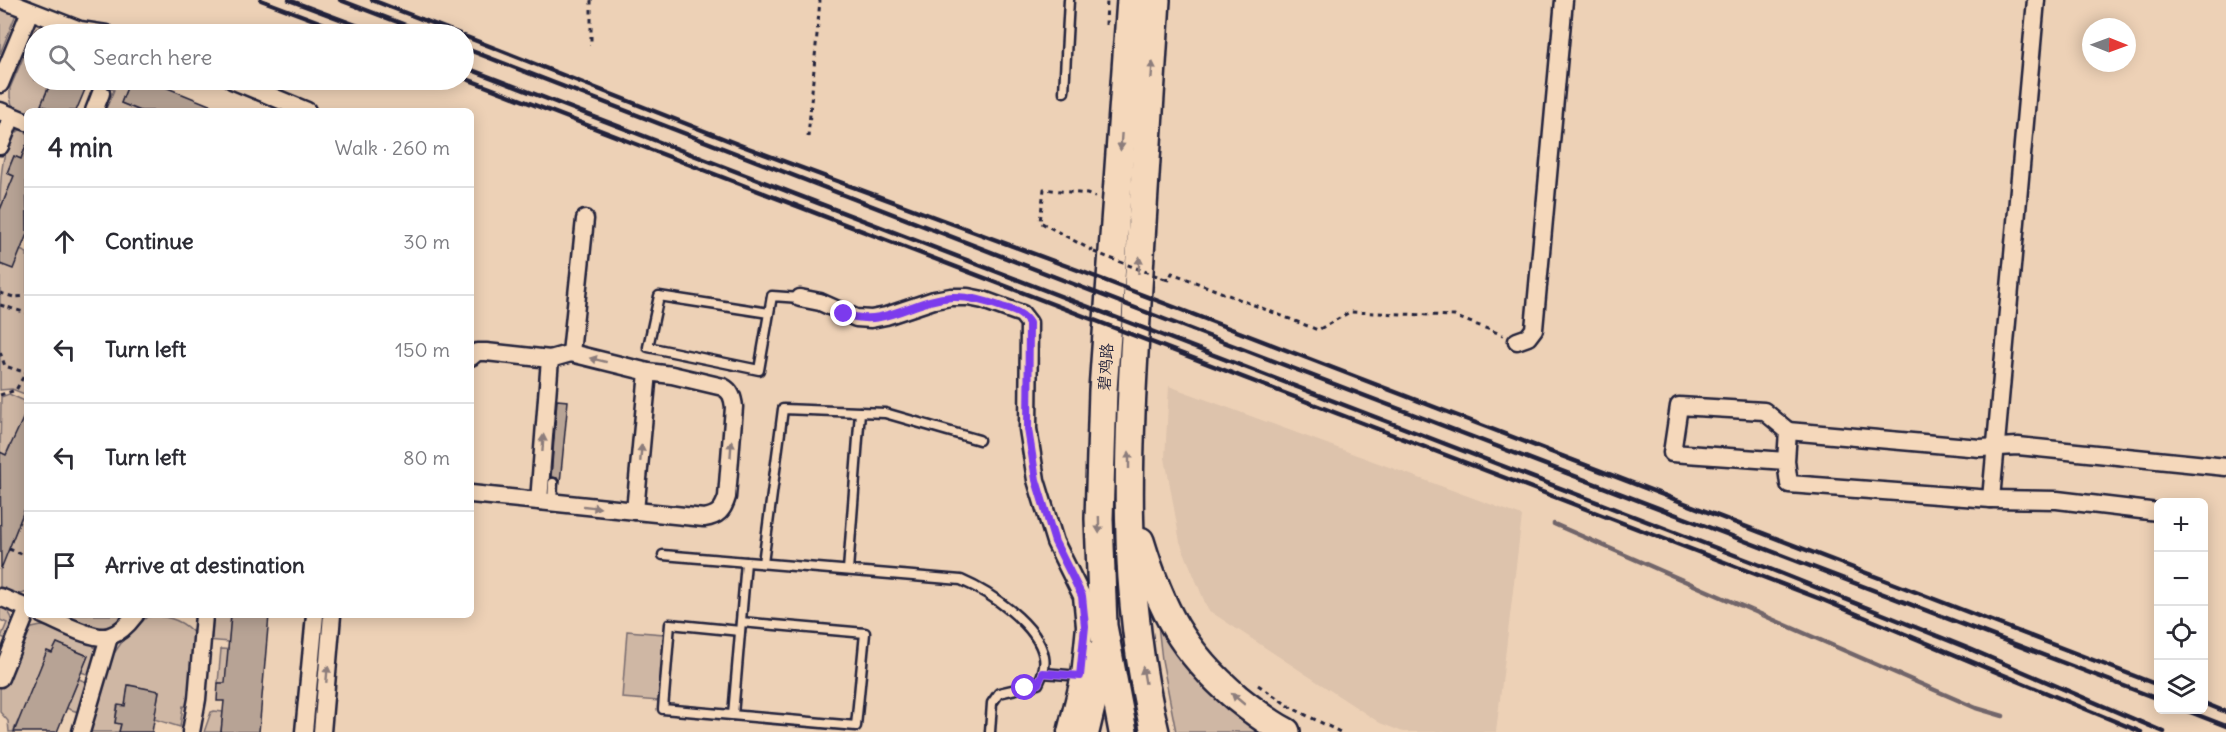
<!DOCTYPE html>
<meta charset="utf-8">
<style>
body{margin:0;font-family:Delius,"LXGW WenKai TC",sans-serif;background:#f7f7f7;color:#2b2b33}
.controls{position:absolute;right:18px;bottom:18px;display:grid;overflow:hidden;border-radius:9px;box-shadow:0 3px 15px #0003}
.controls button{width:54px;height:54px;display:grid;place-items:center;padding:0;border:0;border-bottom:2px solid #e1e1e2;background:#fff;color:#2b2b33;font:30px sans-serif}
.compass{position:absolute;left:2082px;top:18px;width:54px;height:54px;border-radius:50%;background:#fff;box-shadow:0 3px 15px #0003;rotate:91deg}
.stop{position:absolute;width:18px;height:18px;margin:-14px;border:4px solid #7c3aed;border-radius:50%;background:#fff}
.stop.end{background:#7c3aed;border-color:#fff;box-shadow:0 2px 6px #0008}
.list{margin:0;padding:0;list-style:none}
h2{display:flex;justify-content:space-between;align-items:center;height:78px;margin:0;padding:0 24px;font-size:26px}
h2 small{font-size:20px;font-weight:400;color:#7c7c81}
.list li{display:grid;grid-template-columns:39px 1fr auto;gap:18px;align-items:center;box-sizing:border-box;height:108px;padding:0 24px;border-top:2px solid #e1e1e2}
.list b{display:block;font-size:22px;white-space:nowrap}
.list em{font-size:20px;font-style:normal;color:#7c7c81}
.icon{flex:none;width:33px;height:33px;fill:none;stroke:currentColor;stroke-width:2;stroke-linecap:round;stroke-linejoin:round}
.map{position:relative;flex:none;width:2226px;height:732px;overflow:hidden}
.search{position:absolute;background:#fff;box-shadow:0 3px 15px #0003;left:24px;top:24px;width:450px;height:66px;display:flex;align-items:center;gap:15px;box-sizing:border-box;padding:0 21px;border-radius:33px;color:#7c7c81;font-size:22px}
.panel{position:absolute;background:#fff;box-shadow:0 3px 15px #0003;left:24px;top:108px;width:450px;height:510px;border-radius:9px}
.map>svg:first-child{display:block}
.built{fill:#ddc3ac}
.green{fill:#cfb7a4;stroke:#786c70;stroke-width:1.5}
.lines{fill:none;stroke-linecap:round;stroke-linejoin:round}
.stream{stroke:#71656a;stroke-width:4.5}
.building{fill:#b7a395;stroke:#22223b;stroke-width:1.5}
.service-casing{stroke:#22223b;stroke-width:13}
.minor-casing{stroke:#22223b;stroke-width:21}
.trunk-casing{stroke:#22223b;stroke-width:32}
.path{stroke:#22223b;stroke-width:3;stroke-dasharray:4.5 4.5;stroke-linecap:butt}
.service{stroke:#f5d8bb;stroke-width:8}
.minor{stroke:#f5d8bb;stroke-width:16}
.trunk{stroke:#f5d8bb;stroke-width:27}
.rail{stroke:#22223b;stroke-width:4.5}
.path-bridge{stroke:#22223b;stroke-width:3;stroke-dasharray:4.5 4.5;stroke-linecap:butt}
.oneway{fill:#8c7d7b}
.route{stroke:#7c3aed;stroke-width:8}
.labels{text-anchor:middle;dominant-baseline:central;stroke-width:6;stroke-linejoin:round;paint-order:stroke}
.street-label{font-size:16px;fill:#22223b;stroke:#f5d8bb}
</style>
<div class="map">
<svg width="2226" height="732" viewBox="0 0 2226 732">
<rect width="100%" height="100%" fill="#edd1b6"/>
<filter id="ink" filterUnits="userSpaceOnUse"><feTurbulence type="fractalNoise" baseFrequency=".0167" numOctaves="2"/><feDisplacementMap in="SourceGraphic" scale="12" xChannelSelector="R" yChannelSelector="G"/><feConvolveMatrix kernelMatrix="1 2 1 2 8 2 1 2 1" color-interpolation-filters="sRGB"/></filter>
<g filter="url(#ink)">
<path class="built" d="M 1169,386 L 1522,516 L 1496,732 L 1403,732 L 1380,723 L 1208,610 L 1180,542 L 1165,458 Z"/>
<g class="green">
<path d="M 0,7 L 16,14 L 0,54 Z"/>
<path d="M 39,26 L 43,26 L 65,34 L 34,34 L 34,80 L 44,80 L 43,82 L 49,85 L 41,105 L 55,111 L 27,111 L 27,113 L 12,105 L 10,97 L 10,88 L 35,30 Z"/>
<path d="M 90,80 L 130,80 L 121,103 L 140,111 L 105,111 L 114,90 Z"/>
<path d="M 22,129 L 27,130 L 27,144 L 21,159 L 14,156 L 7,173 L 14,176 L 0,210 C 0,187 0,137 22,129 Z"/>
<path d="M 20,250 L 27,253 L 27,395 L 12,389 L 0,390 L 0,264 Z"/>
<path d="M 9,394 L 27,402 L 27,409 L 21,424 L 18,448 L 10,445 L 6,455 L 1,453 L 0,455 L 1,397 Z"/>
<path d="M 27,503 L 27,592 C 17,597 10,593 0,589 L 0,570 Z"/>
<path d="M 0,606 C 16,614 14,626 10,640 L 1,637 L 7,623 L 0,620 Z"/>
<path d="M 61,615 L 126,615 C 102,637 87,626 61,615 Z"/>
<path d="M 210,615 L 231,615 L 229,642 L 207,640 Z"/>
<path d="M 153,616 C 170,616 184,621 195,635 L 190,707 L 183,706 L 180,727 L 154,719 L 159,691 L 129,685 L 125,706 L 117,706 L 115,723 L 121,724 L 119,732 L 84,732 L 110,659 L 124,639 L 147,617 Z"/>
<path d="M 1158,625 L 1177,654 L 1270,732 L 1176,732 L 1162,660 Z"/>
<path d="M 41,626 L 50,627 L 93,645 C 100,655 95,666 93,676 L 81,672 L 88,656 L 57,643 L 52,653 L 47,651 L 41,666 L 46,669 L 24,723 L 18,721 L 13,732 L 9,732 L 8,721 L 0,712 L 0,688 L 17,646 L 26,633 L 32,628 Z"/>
<path d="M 627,631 L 664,634 L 659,701 L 622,698 Z"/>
<path d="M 221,649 L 237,650 L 225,683 L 218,683 Z"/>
<path d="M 79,679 L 91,684 L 81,713 L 66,708 Z"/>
<path d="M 214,711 L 223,712 L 221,732 L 204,732 L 211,712 Z"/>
</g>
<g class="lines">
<path class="stream" d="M 1554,524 L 1976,708 L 2003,716"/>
</g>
<g class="building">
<path d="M 52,80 L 89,80 L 76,111 L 55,111 L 41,105 Z"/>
<path d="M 130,80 L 148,80 L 224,111 L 141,111 L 121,103 Z"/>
<path d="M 26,145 L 27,234 L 13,269 L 0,264 L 0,210 L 14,176 L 7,173 L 14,156 L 21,159 Z"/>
<path d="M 557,400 L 568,401 L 560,483 L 557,478 L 551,477 Z"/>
<path d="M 27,410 L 27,503 L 1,569 L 0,452 L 6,455 Z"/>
<path d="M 231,615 L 269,615 L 259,732 L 221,732 L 224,701 L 217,701 L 218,683 L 225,683 Z"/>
<path d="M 57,643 L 88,656 L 57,732 L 14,732 L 47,651 L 52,653 Z"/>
<path d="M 128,685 L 159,691 L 152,732 L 119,732 L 121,724 L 115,723 L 118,705 L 125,706 Z"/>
</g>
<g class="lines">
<g class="service-casing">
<g id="service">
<path d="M 1064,92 L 1069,0"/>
<path d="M 769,313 L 659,296 L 648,347 L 759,370 L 772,296 L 800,298"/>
<path d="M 552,503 L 553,483"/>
<path d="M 663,555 L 961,580 C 989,592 1038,624 1044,657 C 1046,667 1042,676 1038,684 L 999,693 L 992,703 L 990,732"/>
<path d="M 763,563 L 783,409 L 885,413 L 979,440"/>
<path d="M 848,570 L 860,412"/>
<path d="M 740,631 L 670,624 L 663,709 L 856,726 L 865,633 L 741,622"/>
<path d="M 1043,673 L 1080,676"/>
<path d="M 733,715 L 746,562"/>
</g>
</g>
<g class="minor-casing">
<g id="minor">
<path d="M 3,0 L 80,30 L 106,34"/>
<path d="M 232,80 L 307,111"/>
<path d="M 0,84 L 30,11"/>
<path d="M 0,111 L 27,122"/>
<path d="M 94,111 L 101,93"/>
<path d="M 0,146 L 12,116"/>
<path d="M 800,298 L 820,302 L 856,318 L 871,319 L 886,316 L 934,300 L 951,297 L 968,297 L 983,300 L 1022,314 L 1029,323 L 1028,429 L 1036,480 L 1055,542 L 1082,596 L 1085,626 L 1080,676 L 1066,732"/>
<path d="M 1517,341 L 1528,337 L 1534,329 L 1564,0"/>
<path d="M 471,357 L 477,352 L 486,352 L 550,359 L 571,353 L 585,219"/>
<path d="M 1788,431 L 1980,448 L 2018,446 L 2226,467"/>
<path d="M 1786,461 L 1672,453 L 1679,406 L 1764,411 L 1788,431 L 1786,461 L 1789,484 L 1991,499 L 2036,0"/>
<path d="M 471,494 L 704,518 C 718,516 723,510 727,497 L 734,407 C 733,398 731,391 723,387 L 672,375 L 648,372 L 571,353"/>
<path d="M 1991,499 L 2057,500 L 2158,512"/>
<path d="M 539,501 L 550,359"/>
<path d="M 635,511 L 648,372"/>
<path d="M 0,597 L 27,608"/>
<path d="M 43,615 C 58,621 95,642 110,636 C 120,633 129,623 135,615"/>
<path d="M 0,678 L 27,611"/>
<path d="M 81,732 L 109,637"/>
<path d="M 191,732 L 197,699 L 204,615"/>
<path d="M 304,732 L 315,615"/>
<path d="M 322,732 L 332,615"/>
</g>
</g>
<g class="trunk-casing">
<g id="trunk">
<path d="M 1140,541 C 1161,610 1182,651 1237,698 C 1252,710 1269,723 1286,732"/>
<path d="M 1085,732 L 1094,694 L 1099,654"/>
<path d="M 1123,732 L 1103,626 L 1099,519 L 1103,390 L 1131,0"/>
<path d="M 1155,732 C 1120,591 1128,447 1137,303 C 1143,202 1150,101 1156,0"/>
</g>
</g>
<g class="path">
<path d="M 591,0 L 591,46"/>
<path d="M 1106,25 L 1107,0"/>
<path d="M 808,137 L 820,0"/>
<path d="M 1093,251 L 1040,222 L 1044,189 L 1087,194 L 1095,197"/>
<path d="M 1165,279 L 1169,280 L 1172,273 L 1318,330 L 1350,312 L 1454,316 L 1503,335"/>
<path d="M 0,293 L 14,297 L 27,296"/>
<path d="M 0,305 L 27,313"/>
<path d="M 0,352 L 5,366 L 27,373"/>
<path d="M 0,395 L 16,390 L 26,372"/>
<path d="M 9,549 L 27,556"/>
<path d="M 1258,685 L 1292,708 L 1340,732"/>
</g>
<use href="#service" class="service"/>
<use href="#minor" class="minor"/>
<use href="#trunk" class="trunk"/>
<g class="rail">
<path d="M 261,0 L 351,34"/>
<path d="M 289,0 L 380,34"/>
<path d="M 340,0 L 429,34"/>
<path d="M 372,0 L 460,34"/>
<path d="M 464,36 L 740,145 L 1083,272 L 2158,685"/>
<path d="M 464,48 L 1169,321 L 2158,699"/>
<path d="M 464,67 L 1750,561 L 1970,649 L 2164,732"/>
<path d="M 464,78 L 1823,600 L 2141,732"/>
<path d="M 2204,703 L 2226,712"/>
<path d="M 2185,710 L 2226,726"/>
</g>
<path class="path-bridge" d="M 1094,252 L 1165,279"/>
</g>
<defs><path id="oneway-solid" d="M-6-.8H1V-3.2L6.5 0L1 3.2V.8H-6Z" transform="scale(1.5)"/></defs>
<g class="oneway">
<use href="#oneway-solid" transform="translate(1152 70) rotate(-86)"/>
<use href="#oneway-solid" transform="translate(1121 142) rotate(94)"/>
<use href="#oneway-solid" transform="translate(1139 265) rotate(-86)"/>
<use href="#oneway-solid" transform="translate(598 360) rotate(-166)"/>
<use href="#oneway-solid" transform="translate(543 443) rotate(-86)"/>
<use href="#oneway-solid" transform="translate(731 449) rotate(-86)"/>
<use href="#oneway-solid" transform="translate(641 453) rotate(-85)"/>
<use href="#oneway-solid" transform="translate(1129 460) rotate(-90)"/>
<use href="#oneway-solid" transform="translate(592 507) rotate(6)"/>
<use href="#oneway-solid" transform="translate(1099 525) rotate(89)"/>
<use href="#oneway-solid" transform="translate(327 674) rotate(-85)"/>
<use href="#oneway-solid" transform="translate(1144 675) rotate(-100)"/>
<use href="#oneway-solid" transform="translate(1238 699) rotate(-140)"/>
</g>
</g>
<g class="lines" filter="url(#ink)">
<path class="route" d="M 844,314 C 885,329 913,299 952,297 C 970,296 986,301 1002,307 C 1014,311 1023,313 1029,323 L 1028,429 L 1036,480 L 1055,542 L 1082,596 L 1085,626 L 1080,676 L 1043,673 L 1038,684 L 1025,688"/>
</g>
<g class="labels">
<g class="street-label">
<text transform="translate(1105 367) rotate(-86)">碧鸡路</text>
</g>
</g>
</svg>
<div class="controls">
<button>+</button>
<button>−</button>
<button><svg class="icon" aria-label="locate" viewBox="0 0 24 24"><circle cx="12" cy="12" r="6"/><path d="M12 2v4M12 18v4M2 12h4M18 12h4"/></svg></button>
<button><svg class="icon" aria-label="layers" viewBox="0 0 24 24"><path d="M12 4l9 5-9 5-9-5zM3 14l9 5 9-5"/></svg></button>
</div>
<svg class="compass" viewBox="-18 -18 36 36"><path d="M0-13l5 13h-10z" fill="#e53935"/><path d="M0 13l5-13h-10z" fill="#7c7c81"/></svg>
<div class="stop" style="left:1025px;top:688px"></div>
<div class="stop end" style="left:844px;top:314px"></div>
<div class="search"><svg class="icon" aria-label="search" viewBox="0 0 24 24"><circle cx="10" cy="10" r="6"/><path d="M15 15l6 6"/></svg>Search here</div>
<section class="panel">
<h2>4 min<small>Walk · 260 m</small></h2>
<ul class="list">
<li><svg class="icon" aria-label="ahead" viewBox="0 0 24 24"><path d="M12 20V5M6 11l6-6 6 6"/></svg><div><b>Continue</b></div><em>30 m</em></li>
<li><svg class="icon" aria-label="left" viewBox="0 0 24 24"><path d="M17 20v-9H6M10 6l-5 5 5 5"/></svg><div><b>Turn left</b></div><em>150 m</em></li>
<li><svg class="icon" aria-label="left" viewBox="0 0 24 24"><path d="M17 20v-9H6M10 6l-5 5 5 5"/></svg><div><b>Turn left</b></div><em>80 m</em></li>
<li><svg class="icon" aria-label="arrive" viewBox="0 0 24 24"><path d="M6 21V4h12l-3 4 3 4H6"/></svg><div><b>Arrive at destination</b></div></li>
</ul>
</section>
</div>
